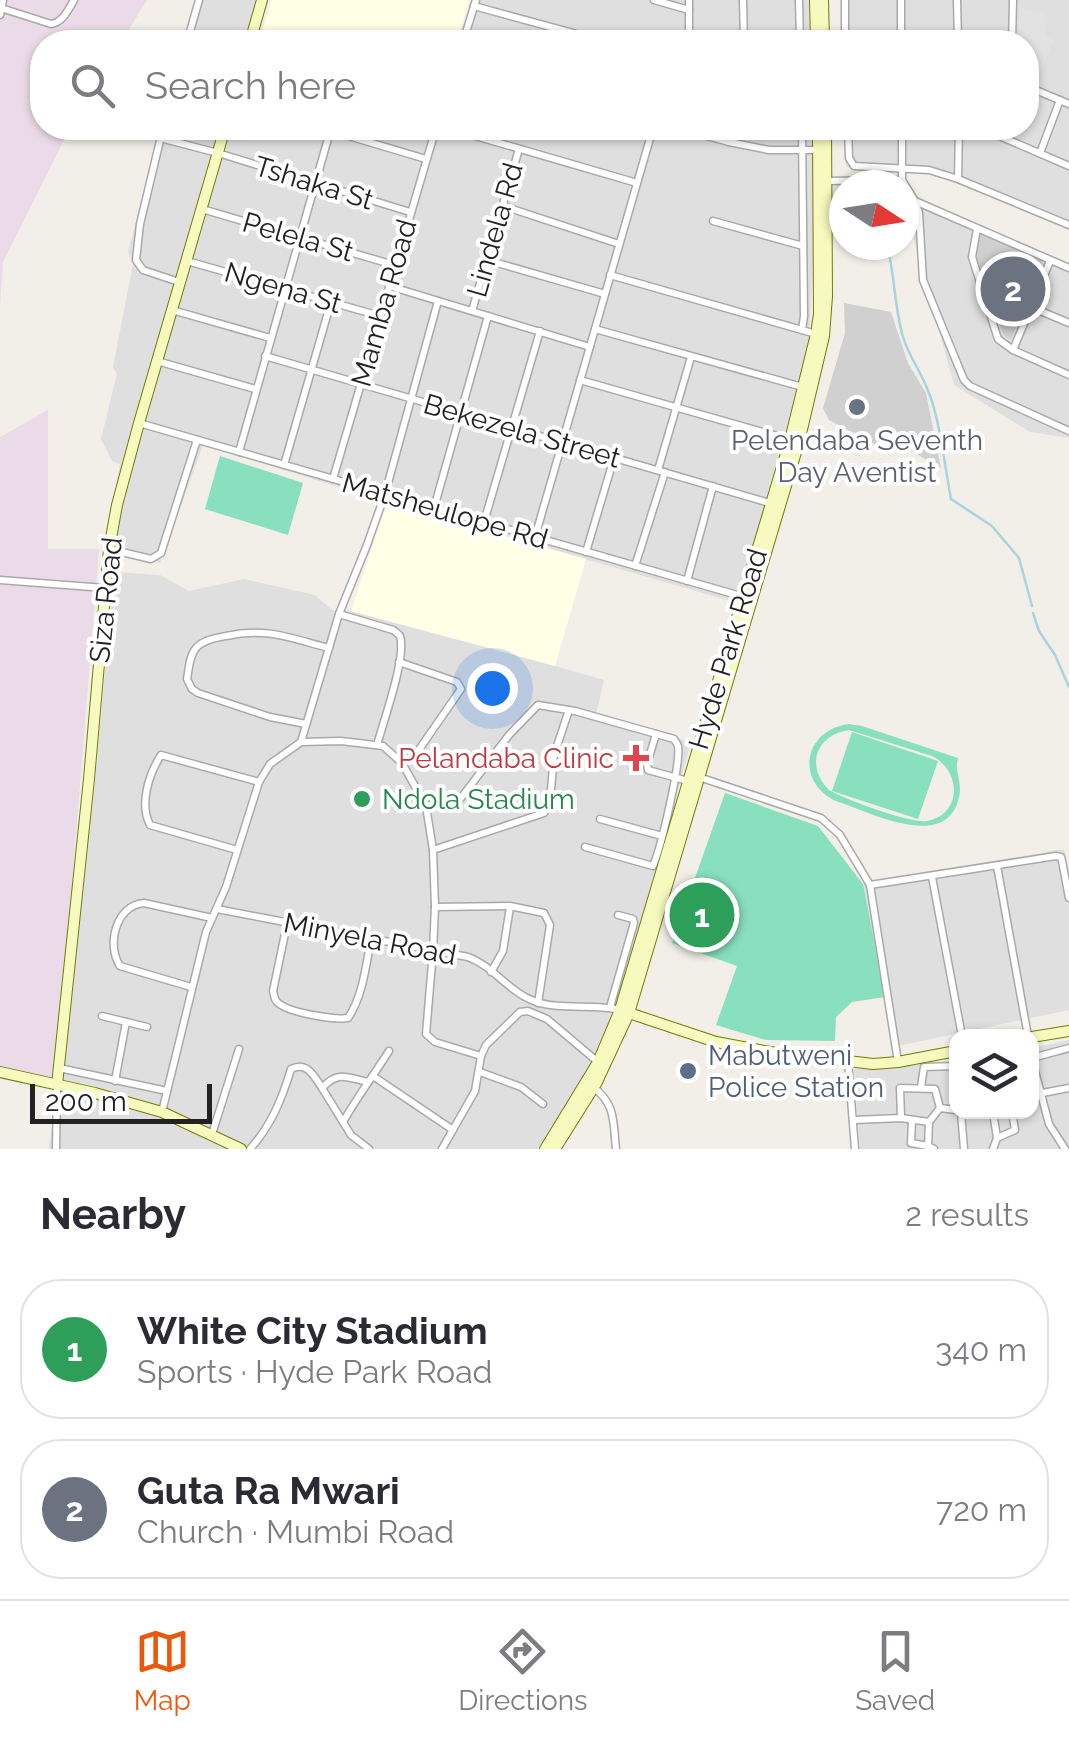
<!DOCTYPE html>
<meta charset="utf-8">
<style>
body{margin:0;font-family:Raleway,sans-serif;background:#f7f7f7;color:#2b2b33}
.controls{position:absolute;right:30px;bottom:30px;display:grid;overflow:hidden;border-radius:20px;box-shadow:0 2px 8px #0004}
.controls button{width:90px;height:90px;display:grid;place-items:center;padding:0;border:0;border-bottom:2px solid #e1e1e2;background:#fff;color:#2b2b33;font:50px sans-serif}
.compass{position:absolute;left:829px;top:170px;width:90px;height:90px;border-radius:50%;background:#fff;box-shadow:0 2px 8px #0004;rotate:102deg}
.scale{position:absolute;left:30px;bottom:25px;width:182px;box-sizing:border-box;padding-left:10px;border:5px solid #222;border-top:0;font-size:28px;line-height:35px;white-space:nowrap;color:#222;-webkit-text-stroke:8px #fff;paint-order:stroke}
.you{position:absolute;left:492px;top:688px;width:35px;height:35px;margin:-25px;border:8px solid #fff;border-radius:50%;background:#1a73e8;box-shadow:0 0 0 15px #1a73e833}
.badge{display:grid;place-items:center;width:65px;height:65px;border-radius:50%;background:#ea580c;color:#fff;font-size:32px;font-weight:700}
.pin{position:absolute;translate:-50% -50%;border:5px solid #fff;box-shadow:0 2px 10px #0006}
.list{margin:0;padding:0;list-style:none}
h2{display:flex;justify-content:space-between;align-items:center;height:130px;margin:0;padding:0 40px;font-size:42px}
h2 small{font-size:32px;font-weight:400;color:#7c7c81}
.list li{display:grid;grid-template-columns:65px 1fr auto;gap:30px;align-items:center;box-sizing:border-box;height:140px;margin:0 20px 20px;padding:0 20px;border:2px solid #e1e1e2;border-radius:40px}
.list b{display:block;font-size:38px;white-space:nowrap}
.list p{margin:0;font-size:32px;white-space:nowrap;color:#7c7c81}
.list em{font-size:32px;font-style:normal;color:#7c7c81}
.icon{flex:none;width:55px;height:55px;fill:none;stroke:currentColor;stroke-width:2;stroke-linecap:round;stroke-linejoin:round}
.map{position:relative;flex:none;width:1069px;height:1149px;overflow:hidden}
.search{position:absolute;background:#fff;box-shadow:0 2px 8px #0004;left:30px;right:30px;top:30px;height:110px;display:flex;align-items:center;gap:25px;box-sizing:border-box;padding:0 35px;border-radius:40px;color:#7c7c81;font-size:38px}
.sheet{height:450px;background:#fff}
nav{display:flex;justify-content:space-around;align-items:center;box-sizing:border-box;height:140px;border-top:2px solid #e1e1e2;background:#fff;font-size:28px;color:#7c7c81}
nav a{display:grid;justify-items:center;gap:5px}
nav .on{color:#ea580c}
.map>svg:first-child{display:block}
.residential{fill:#e0dfdf}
.industrial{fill:#ebdbe8}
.education{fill:#ffffe5}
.religious{fill:#d0d0d0}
.pitch{fill:#88e0be;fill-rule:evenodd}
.parking{fill:#e2e2e2}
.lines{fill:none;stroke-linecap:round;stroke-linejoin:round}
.stream{stroke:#aad3df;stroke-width:2.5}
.street-casing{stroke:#a9a9a9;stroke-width:9}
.secondary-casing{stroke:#707d05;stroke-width:12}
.street{stroke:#fff;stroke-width:6}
.secondary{stroke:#f7fabf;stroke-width:10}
.worship-dot{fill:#6b7280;stroke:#fff;stroke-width:4}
.health-dot{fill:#e0444e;stroke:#fff;stroke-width:4}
.leisure-dot{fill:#2e9e5b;stroke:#fff;stroke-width:4}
.service-dot{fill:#5c6f8a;stroke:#fff;stroke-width:4}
.labels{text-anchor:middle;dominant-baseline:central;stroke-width:8;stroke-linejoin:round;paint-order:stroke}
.street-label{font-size:28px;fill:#222;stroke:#fff}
.worship-label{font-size:28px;fill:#5b616d;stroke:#fff}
.health-label{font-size:28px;fill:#be3a42;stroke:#fff;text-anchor:end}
.leisure-label{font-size:28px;fill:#27864d;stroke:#fff;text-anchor:start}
.service-label{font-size:28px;fill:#4e5e75;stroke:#fff;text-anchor:start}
</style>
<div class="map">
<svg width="1069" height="1149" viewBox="0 0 1069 1149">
<rect width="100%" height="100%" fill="#f2efe9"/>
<g class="residential">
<path d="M 195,0 L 258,0 L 249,42 L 184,42 Z"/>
<path d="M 475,0 L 809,0 L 810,42 L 462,42 Z"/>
<path d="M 841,0 L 1069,0 L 1069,226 L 917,167 L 846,167 L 845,128 L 1026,128 L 1026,42 L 842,42 Z"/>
<path d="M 161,128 L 812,128 L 814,236 L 809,348 L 737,603 L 377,499 L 203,445 L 160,563 L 104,552 L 120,464 L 112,461 L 101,439 L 117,374 L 113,367 L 133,264 L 128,252 Z"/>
<path d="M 920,199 L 1069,264 L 1069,438 L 1030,432 L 954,385 L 911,229 Z"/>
<path d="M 114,572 L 160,575 L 189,591 L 244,579 L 315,595 L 332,610 L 351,611 L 555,666 L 604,680 L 596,715 L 691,742 L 623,990 L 595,1060 L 538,1149 L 49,1149 L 95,782 Z"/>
<path d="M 1064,849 L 1069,871 L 1069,1010 L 893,1047 L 863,884 Z"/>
<path d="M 1069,1040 L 1069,1149 L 860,1149 L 854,1069 L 897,1067 L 956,1061 L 956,1112 L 1032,1112 L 1032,1048 Z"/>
</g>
<g class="industrial">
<path d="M 0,0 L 147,0 L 121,42 L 42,42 L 42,128 L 70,128 L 3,262 L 0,306 Z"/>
<path d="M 48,410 L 48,549 L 99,549 L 63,997 L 54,1080 L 0,1066 L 0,437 Z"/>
</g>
<g class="education">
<path d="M 271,0 L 469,0 L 457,42 L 271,42 L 262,33 Z"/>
<path d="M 387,502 L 586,559 L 555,666 L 351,611 Z"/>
</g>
<g class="religious">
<path d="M 981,235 L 1043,261 L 1011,340 L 1004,336 L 974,256 Z"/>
<path d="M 844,303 L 891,312 L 908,363 L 926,393 L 941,468 L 906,448 L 882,448 L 829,420 L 823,408 L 845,333 Z"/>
</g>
<g class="pitch">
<path d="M 220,456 L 303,483 L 288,535 L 205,509 Z"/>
<path d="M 849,724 L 862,726 L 958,758 C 954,772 963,783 959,797 C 947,853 870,812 836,801 C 795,782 803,730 849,724 ZM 849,730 L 932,756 C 961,770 963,814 927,821 C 911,824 844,799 829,790 C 805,766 816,735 849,730 Z"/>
<path d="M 852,732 L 938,761 L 918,819 L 832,791 Z"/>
<path d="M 725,793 L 818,826 L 863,884 L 885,997 L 852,1002 L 836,1017 L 835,1041 L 766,1040 L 716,1025 L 737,966 L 672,943 Z"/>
</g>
<path class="parking" d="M 1019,7 L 1044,12 L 1045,35 L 1054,40 L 1040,73 L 1027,67 L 1026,42 L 1020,42 Z"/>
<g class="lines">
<g class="stream">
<path d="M 887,245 C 895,275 894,306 903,337 C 909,357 922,373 929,393 C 940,421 945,468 951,499 L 992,526 L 1019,558 L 1032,606"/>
<path d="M 1033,613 L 1039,631 L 1055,655 L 1069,687"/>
</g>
<g class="street-casing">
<g id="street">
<path d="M 654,0 L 689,10"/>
<path d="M 689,0 L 689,42"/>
<path d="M 743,0 L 744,42"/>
<path d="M 799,0 L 800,42"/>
<path d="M 901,0 L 901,42"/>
<path d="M 957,0 L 958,42"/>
<path d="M 474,6 L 606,42"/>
<path d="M 1,8 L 51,24 C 63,22 68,10 74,0"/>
<path d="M 0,15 L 3,0"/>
<path d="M 187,42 L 199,0"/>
<path d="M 463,42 L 476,0"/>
<path d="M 845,42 L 845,0"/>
<path d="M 948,42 L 1012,41"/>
<path d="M 1012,42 L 1013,0"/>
<path d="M 1026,86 L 1069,104"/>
<path d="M 163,128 L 140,224 L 136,260 L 143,270 L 179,282"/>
<path d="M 322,128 L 426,159"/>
<path d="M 448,128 L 637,183"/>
<path d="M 678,128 L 729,142 L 769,150 L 820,150"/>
<path d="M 802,128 L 804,316 L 802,330"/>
<path d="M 848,128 L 849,158 L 854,166 L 929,170 L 958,179 L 1069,225"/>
<path d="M 981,128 L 1069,166"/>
<path d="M 160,138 L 218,153 L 410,212"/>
<path d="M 729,142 L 732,128"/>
<path d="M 1040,153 L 1060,100"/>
<path d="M 958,179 L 959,128"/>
<path d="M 902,180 L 902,128"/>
<path d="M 825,181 L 902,180 L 915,201 L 919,213 L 923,280 L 964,380 L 970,386 L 1069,431"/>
<path d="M 915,201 L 1069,268"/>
<path d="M 503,206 L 619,244"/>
<path d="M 202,209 L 394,265"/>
<path d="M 713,221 L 803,246"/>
<path d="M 977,229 L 972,257 L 998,339 L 1013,350 L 1069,375"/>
<path d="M 487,260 L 605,294"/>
<path d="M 187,261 L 380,316"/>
<path d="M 610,275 L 816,334"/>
<path d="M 389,286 L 590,347"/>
<path d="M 1031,307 L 1069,323"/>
<path d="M 172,310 L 270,338"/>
<path d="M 472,311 L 519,149"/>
<path d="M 595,329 L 806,388"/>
<path d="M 1013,350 L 1050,261"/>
<path d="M 265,356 L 773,504"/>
<path d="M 157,361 L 255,389"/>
<path d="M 580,380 L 791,440"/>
<path d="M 139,423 L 744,597"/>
<path d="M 239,452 L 331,128"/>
<path d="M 284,465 L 331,302"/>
<path d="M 658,470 L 691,357"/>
<path d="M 333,479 L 436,128"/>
<path d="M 434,508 L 488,316"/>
<path d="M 484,522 L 540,331"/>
<path d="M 535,537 L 653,128"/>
<path d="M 109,549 L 151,559 L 161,553 L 197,440"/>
<path d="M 586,552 L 614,458"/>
<path d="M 635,566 L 665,472"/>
<path d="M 0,580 L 105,588"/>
<path d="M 687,581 L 713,486"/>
<path d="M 339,614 L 393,630 C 399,635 401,634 401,643 C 403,666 384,720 377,745"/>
<path d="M 399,662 L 457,682 L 461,689 L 418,751 L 402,763"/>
<path d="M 306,724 L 270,717 L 198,693 L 192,689 L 187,679 C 189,669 189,656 196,648 C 203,640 215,638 226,636 C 266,627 290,638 329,648"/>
<path d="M 656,734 L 647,764 L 648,770 L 688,781"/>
<path d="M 301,742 L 339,614 L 367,545 L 385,494 L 438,301"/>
<path d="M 696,776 L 821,818 L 840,835 L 870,885 L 898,1062"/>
<path d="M 426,806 L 461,798 L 509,735 L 538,705 L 575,711 L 674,739 C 675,741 677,743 678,746 C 681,763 661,848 653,866 L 585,847"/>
<path d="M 600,819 L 662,836"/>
<path d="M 237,850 L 150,825 C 139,804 149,774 161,755 L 259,782"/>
<path d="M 433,850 L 544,813 L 550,801 L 554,755 L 569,710"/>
<path d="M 997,866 L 1028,1036"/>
<path d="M 932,877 L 962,1036"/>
<path d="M 870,885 L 1056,856 L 1061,857 L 1062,861 L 1069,898"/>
<path d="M 435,907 L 510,906 L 544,913 L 550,925 L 538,1003"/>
<path d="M 217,909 L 468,957 C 493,966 509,992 534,1001 C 560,1011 593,1003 621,1010"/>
<path d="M 287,924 L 273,991 C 275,998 274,1001 281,1005 C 293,1013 334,1020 348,1018 C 363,996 366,965 371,939"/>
<path d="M 491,972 L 503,951 L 510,907"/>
<path d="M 191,987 L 120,966 C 106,945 116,905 144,903 L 212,918"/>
<path d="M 610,1007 L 634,923 L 633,919 L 618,915"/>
<path d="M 102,1016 L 147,1027"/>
<path d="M 1032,1058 L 1069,1048"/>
<path d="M 1032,1060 L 1049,1124 L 1065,1149"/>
<path d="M 848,1061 L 855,1149"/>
<path d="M 59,1068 L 167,1091"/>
<path d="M 480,1072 L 521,1087 L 543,1104"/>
<path d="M 373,1076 L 453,1130"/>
<path d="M 115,1081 L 126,1022"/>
<path d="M 592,1086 C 616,1104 613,1121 616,1149"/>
<path d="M 921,1087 L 924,1067 L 956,1066"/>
<path d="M 1032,1095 L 1069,1088"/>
<path d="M 162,1112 L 206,932 L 226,887 L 259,782 L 270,764 L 301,742 L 341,741 L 383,746 L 402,763 L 426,806 L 433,850 L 435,907 L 433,951 L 426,1034 L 435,1042 L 481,1056"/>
<path d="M 961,1112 L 964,1149"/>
<path d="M 901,1118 L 900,1088 L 935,1089 L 940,1108"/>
<path d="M 854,1120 L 901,1118 L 929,1122 L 940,1108 L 956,1110"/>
<path d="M 912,1120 L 911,1143 L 928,1146"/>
<path d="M 343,1122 L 322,1088 C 338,1070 348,1078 368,1082"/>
<path d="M 929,1122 L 928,1146 L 934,1149"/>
<path d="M 212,1134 L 239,1049"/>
<path d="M 997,1138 L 1015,1130 L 1012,1112"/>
<path d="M 56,1149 L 57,1085"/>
<path d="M 250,1149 C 271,1126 282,1099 291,1069 C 307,1061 314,1076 322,1088"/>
<path d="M 369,1149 L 351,1135 L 343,1122 C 357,1097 374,1075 389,1051"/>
<path d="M 442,1149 L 475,1091 L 481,1056 L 486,1045 L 520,1012 L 528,1011 L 547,1019 L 598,1062"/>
<path d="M 993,1149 L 997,1138 L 993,1112"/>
</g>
</g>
<g class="secondary-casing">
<g id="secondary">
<path d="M 815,0 L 816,42"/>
<path d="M 823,0 L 824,42"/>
<path d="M 250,42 L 262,0"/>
<path d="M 629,1013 L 716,1042 L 770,1052 L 848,1061 L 873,1064 L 898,1062 L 956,1051"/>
<path d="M 1032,1037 L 1069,1031"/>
<path d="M 0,1072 L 95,1093 L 162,1112 L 241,1149"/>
<path d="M 57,1085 L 89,779 L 109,549 L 117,505 L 139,423 L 225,128"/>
<path d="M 545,1149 L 598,1062 L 620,1010 L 790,440 L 816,334 L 819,314 L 818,128"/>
<path d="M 555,1149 L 597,1082 L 629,1013 L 799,442 L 824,336 L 827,296 L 826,128"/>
</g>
</g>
<use href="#street" class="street"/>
<use href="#secondary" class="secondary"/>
</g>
<circle class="worship-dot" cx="857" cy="407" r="10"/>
<path class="health-dot" d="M631 743h10v10h10v10h-10v10h-10v-10h-10v-10h10z"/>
<circle class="leisure-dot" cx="362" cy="799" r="10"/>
<circle class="service-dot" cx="688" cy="1071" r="10"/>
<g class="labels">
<g class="street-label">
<text transform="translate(314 183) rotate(17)">Tshaka St</text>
<text transform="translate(495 230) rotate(-74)">Lindela Rd</text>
<text transform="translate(298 237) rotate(16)">Pelela St</text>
<text transform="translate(283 288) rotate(16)">Ngena St</text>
<text transform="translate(384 303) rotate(-74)">Mamba Road</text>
<text transform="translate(522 431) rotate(16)">Bekezela Street</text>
<text transform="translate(445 511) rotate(16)">Matsheulope Rd</text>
<text transform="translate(106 600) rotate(-84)">Siza Road</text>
<text transform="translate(728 649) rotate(-73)">Hyde Park Road</text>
<text transform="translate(370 939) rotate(11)">Minyela Road</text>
</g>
<g class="worship-label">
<text x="857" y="440">Pelendaba Seventh<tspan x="857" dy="32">Day Aventist</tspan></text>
</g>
<g class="health-label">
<text x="614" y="758">Pelandaba Clinic</text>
</g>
<g class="leisure-label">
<text x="382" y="799">Ndola Stadium</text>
</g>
<g class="service-label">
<text x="708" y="1055">Mabutweni<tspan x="708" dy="32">Police Station</tspan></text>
</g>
</g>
</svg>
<div class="controls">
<button><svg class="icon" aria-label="layers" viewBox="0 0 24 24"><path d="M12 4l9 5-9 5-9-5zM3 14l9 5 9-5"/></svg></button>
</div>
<svg class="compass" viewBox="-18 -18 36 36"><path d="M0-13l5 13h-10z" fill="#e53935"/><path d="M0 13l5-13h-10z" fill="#7c7c81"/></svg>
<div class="scale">200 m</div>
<div class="you"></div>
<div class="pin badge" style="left:702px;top:915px;background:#2e9e5b">1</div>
<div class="pin badge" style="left:1013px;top:289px;background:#6b7280">2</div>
<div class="search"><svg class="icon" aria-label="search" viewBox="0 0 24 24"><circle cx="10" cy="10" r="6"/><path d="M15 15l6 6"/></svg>Search here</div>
</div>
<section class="sheet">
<h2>Nearby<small>2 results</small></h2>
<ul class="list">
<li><span class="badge" style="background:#2e9e5b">1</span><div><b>White City Stadium</b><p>Sports · Hyde Park Road</p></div><em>340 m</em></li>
<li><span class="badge" style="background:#6b7280">2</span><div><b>Guta Ra Mwari</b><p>Church · Mumbi Road</p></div><em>720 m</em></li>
</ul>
</section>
<nav>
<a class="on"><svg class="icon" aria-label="map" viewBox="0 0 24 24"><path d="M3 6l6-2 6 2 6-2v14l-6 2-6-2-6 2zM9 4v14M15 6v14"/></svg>Map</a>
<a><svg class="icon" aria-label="directions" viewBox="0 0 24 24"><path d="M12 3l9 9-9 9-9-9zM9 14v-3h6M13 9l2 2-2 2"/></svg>Directions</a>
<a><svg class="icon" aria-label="saved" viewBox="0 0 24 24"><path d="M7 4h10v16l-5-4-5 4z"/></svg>Saved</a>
</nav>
